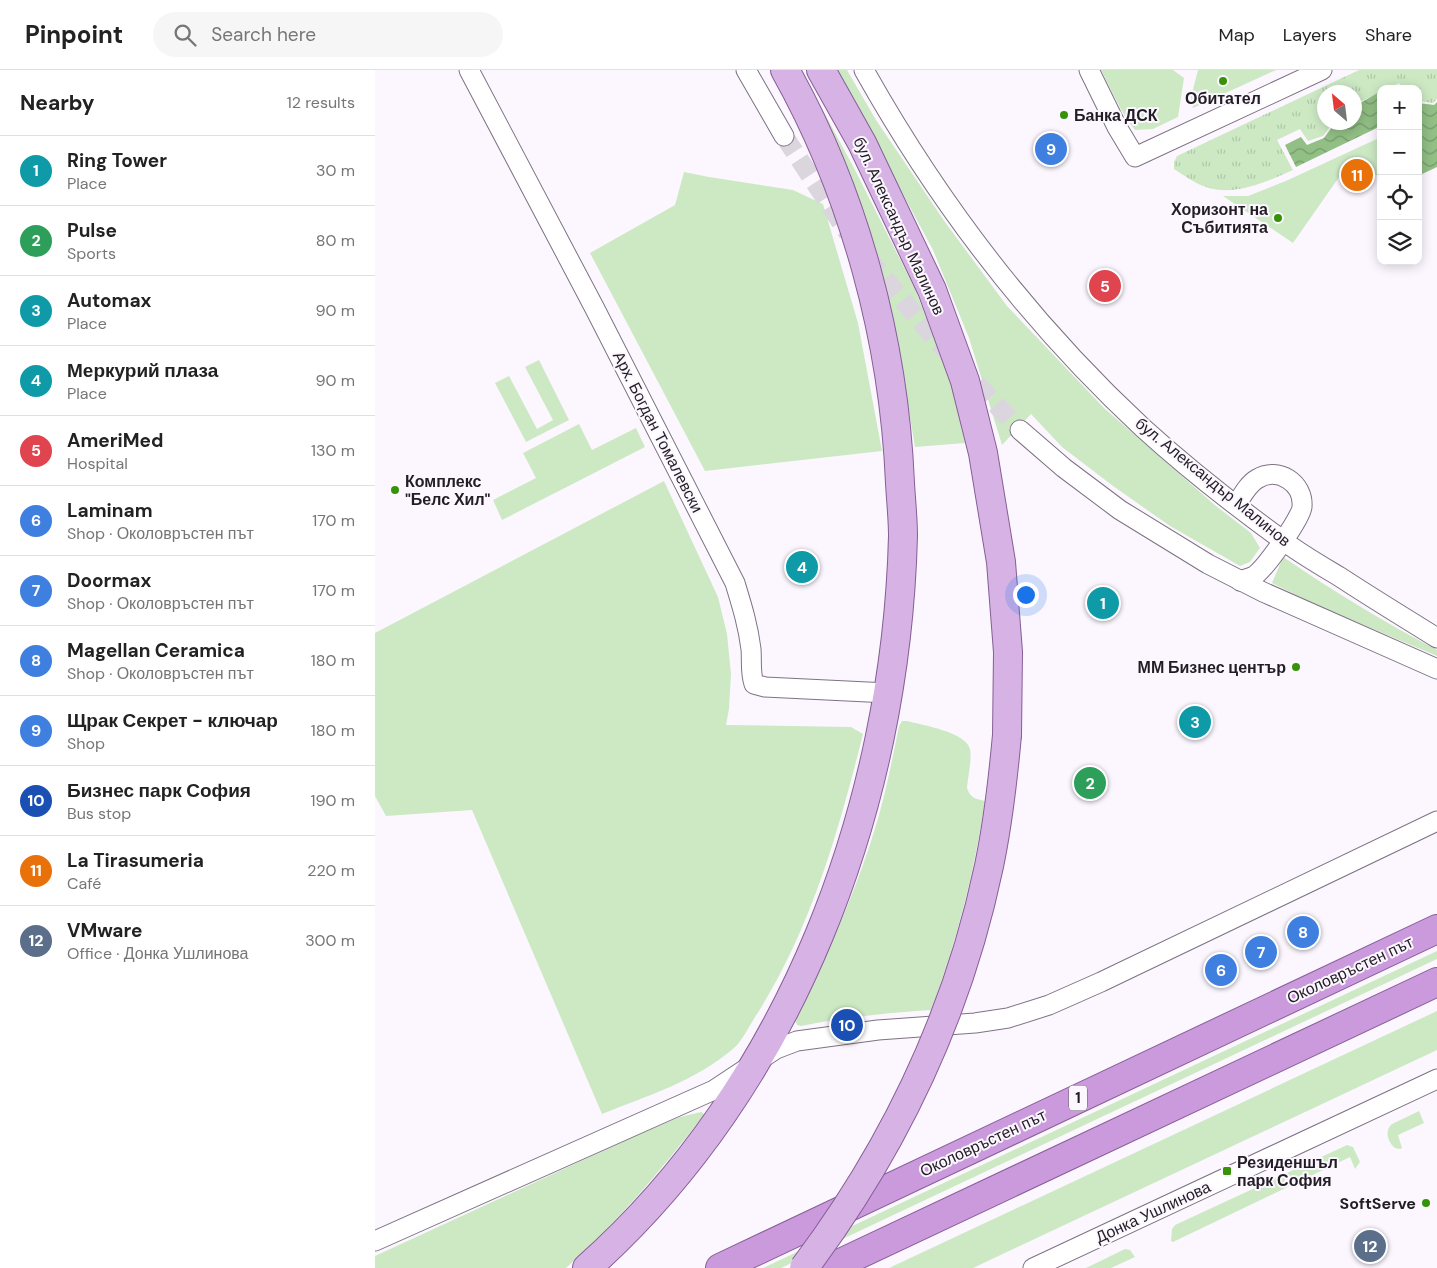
<!DOCTYPE html>
<meta charset="utf-8">
<style>
body{margin:0;font-family:"DM Sans",sans-serif;background:#f6f6f6;color:#222}
.controls{position:absolute;right:15px;top:15px;display:grid;overflow:hidden;border-radius:10px;box-shadow:0 2px 12px #0003}
.controls button{width:45px;height:45px;display:grid;place-items:center;padding:0;border:0;border-bottom:1px solid #e0e0e0;background:#fff;color:#222;font:25px sans-serif}
.compass{position:absolute;left:942px;top:15px;width:45px;height:45px;border-radius:50%;background:#fff;box-shadow:0 2px 12px #0003;rotate:332deg}
.you{position:absolute;left:650px;top:524px;width:18px;height:18px;margin:-12px;border:4px solid #fff;border-radius:50%;background:#1a73e8;box-shadow:0 0 0 8px #1a73e833}
.badge{display:grid;place-items:center;width:32px;height:32px;border-radius:50%;background:#369209;color:#fff;font-size:16px;font-weight:700}
.pin{position:absolute;translate:-50% -50%;border:2px solid #fff;box-shadow:0 1px 5px #0006}
.list{margin:0;padding:0;list-style:none}
h2{display:flex;justify-content:space-between;align-items:center;height:65px;margin:0;padding:0 20px;font-size:21px}
h2 small{font-size:16px;font-weight:400;color:#767676}
.list li{display:grid;grid-template-columns:32px 1fr auto;gap:15px;align-items:center;box-sizing:border-box;height:70px;padding:0 20px;border-top:1px solid #e0e0e0}
.list b{display:block;font-size:19px;white-space:nowrap}
.list p{margin:0;font-size:16px;white-space:nowrap;color:#767676}
.list em{font-size:16px;font-style:normal;color:#767676}
.icon{flex:none;width:28px;height:28px;fill:none;stroke:currentColor;stroke-width:2;stroke-linecap:round;stroke-linejoin:round}
.map{position:relative;flex:none;width:1062px;height:1198px;overflow:hidden}
header{display:flex;align-items:center;gap:30px;box-sizing:border-box;height:70px;padding:0 25px;background:#fff;border-bottom:1px solid #e0e0e0}
header strong{font-size:24px}
nav{display:flex;gap:28px;margin-inline-start:auto;font-size:18px}
.search{width:350px;height:45px;background:#f6f6f6;display:flex;align-items:center;gap:12px;box-sizing:border-box;padding:0 18px;border-radius:28px;color:#767676;font-size:19px}
main{display:flex}
aside{flex:1;background:#fff}
.map>svg:first-child{display:block}
.green{fill:#cce9c4}
.park{fill:url(#park-tufts)}
.water{fill:url(#water-waves)}
.lines{fill:none;stroke-linecap:round;stroke-linejoin:round}
.minor-tunnel{stroke:#dbd6de;stroke-width:19;stroke-dasharray:19 9;stroke-linecap:butt}
.minor-casing{stroke:#7e7283;stroke-width:21}
.primary-casing{stroke:#865e96;stroke-width:30}
.trunk-casing{stroke:#865e96;stroke-width:30}
.minor{stroke:#fff;stroke-width:19}
.primary{stroke:#d7b3e5;stroke-width:28}
.trunk{stroke:#ca9adc;stroke-width:28}
.primary-bridge-casing{stroke:#865e96;stroke-width:30;stroke-linecap:butt}
.primary-bridge{stroke:#d7b3e5;stroke-width:28}
.poi-dot{fill:#369209;stroke:#fcf7ff;stroke-width:2}
.labels{text-anchor:middle;dominant-baseline:central;stroke-width:4;stroke-linejoin:round;paint-order:stroke}
.shield{fill:#fcf7ff;stroke:#635e66;stroke-width:1}
.shield-label{font-size:15px;font-weight:bold;fill:#221d24}
.poi-label{font-size:16px;font-weight:bold;fill:#221d24;stroke:#fcf7ff;text-anchor:start}
.street-label{font-size:16px;fill:#221d24;stroke:#fcf7ff}
</style>
<header>
<strong>Pinpoint</strong>
<div class="search"><svg class="icon" aria-label="search" viewBox="0 0 24 24"><circle cx="10" cy="10" r="6"/><path d="M15 15l6 6"/></svg>Search here</div>
<nav><a>Map</a><a>Layers</a><a>Share</a></nav>
</header>
<main>
<aside>
<h2>Nearby<small>12 results</small></h2>
<ul class="list">
<li><span class="badge" style="background:#0f9aa8">1</span><div><b>Ring Tower</b><p>Place</p></div><em>30 m</em></li>
<li><span class="badge" style="background:#2e9e5b">2</span><div><b>Pulse</b><p>Sports</p></div><em>80 m</em></li>
<li><span class="badge" style="background:#0f9aa8">3</span><div><b>Automax</b><p>Place</p></div><em>90 m</em></li>
<li><span class="badge" style="background:#0f9aa8">4</span><div><b>Меркурий плаза</b><p>Place</p></div><em>90 m</em></li>
<li><span class="badge" style="background:#e0444e">5</span><div><b>AmeriMed</b><p>Hospital</p></div><em>130 m</em></li>
<li><span class="badge" style="background:#3f7fe0">6</span><div><b>Laminam</b><p>Shop · Околовръстен път</p></div><em>170 m</em></li>
<li><span class="badge" style="background:#3f7fe0">7</span><div><b>Doormax</b><p>Shop · Околовръстен път</p></div><em>170 m</em></li>
<li><span class="badge" style="background:#3f7fe0">8</span><div><b>Magellan Ceramica</b><p>Shop · Околовръстен път</p></div><em>180 m</em></li>
<li><span class="badge" style="background:#3f7fe0">9</span><div><b>Щрак Секрет - ключар</b><p>Shop</p></div><em>180 m</em></li>
<li><span class="badge" style="background:#1a4fb4">10</span><div><b>Бизнес парк София</b><p>Bus stop</p></div><em>190 m</em></li>
<li><span class="badge" style="background:#e8710a">11</span><div><b>La Tirasumeria</b><p>Café</p></div><em>220 m</em></li>
<li><span class="badge" style="background:#5c6f8a">12</span><div><b>VMware</b><p>Office · Донка Ушлинова</p></div><em>300 m</em></li>
</ul>
</aside>
<div class="map">
<svg width="1062" height="1198" viewBox="0 0 1062 1198">
<defs>
<pattern id="park-tufts" width="24" height="20" patternUnits="userSpaceOnUse" patternTransform="scale(1.25)"><rect width="24" height="20" fill="#cce9c4"/><path d="M3 7l-1-3M5 7V3M7 7l1-3M15 17l-1-3M17 17v-4M19 17l1-3" fill="none" stroke="#afc7a8"/></pattern>
<pattern id="water-waves" width="16" height="10" patternUnits="userSpaceOnUse" patternTransform="scale(1.25)"><rect width="16" height="10" fill="#91bf84"/><path d="M0 5q4-4 8 0t8 0" fill="none" stroke="#769b6c"/></pattern>
</defs>
<rect width="100%" height="100%" fill="#fcf7ff"/>
<g class="green">
<path d="M 426,0 L 479,98 L 540,219 L 575,309 L 590,373 L 540,377 L 528,305 L 511,224 L 450,51 Z"/>
<path d="M 461,0 L 472,0 L 501,50 L 570,152 L 632,236 L 729,338 L 841,436 L 876,463 L 885,478 L 875,492 L 865,496 L 795,456 L 738,416 L 687,377 L 656,344 L 627,375 L 594,268 L 558,180 Z"/>
<path d="M 726,0 L 798,0 L 809,8 L 803,47 L 778,59 L 760,60 C 747,45 736,19 726,0 Z"/>
<path d="M 823,0 L 901,0 L 818,38 L 816,27 Z"/>
<path d="M 1006,67 L 1006,108 L 976,90 L 918,173 L 848,126 L 873,126 L 913,110 Z"/>
<path d="M 309,102 L 334,107 L 418,120 L 448,134 L 483,253 L 507,381 L 330,401 L 215,183 L 300,135 Z"/>
<path d="M 164,290 L 194,350 L 151,372 L 120,313 L 134,306 L 162,359 L 178,350 L 150,297 Z"/>
<path d="M 204,354 L 217,380 L 261,358 L 270,377 L 127,450 L 118,430 L 161,408 L 148,383 Z"/>
<path d="M 289,411 L 343,527 L 352,564 L 356,604 L 354,639 L 351,655 L 476,657 L 488,664 C 464,760 436,859 382,944 C 375,954 368,970 359,978 C 321,1011 272,1026 227,1044 L 97,740 L 11,746 L 0,726 L 0,563 Z"/>
<path d="M 908,487 C 958,521 1009,552 1062,580 L 1062,586 L 939,534 L 897,513 Z"/>
<path d="M 527,651 L 532,651 C 547,655 591,662 595,679 C 597,690 593,706 592,718 C 595,728 601,729 610,731 C 599,803 582,871 556,940 C 513,943 469,947 426,956 L 422,955 L 419,948 L 420,944 C 455,881 484,815 504,745 C 512,716 518,686 524,656 Z"/>
<path d="M 1062,881 L 1062,889 L 406,1198 L 388,1198 Z"/>
<path d="M 1062,941 L 1062,980 L 598,1198 L 514,1198 Z"/>
<path d="M 1044,1041 L 1049,1053 L 1023,1065 L 1027,1078 L 1025,1079 L 1020,1078 C 1013,1072 1009,1061 1017,1054 Z"/>
<path d="M 326,1042 L 329,1044 L 328,1046 C 286,1100 242,1153 191,1198 L 0,1198 L 0,1186 L 258,1067 L 305,1047 Z"/>
<path d="M 972,1075 L 978,1077 L 985,1092 L 980,1099 L 975,1087 L 798,1172 L 796,1171 L 797,1159 L 800,1155 Z"/>
<path d="M 750,1179 L 755,1180 L 760,1187 L 736,1198 L 711,1198 Z"/>
</g>
<path class="park" d="M 984,0 L 1062,0 L 1062,29 L 1058,33 L 1043,31 L 1043,19 L 1029,19 L 1024,13 L 1012,19 L 1006,19 L 1006,22 L 980,34 L 979,22 L 949,22 L 949,52 L 958,53 L 948,66 L 933,71 L 925,59 L 902,70 L 918,100 C 893,111 862,126 834,118 C 822,115 810,106 799,99 L 799,92 L 802,86 Z"/>
<g class="water">
<path d="M 1006,21 L 1006,56 L 921,97 L 910,75 L 926,67 L 932,75 L 949,68 L 960,53 L 979,52 L 980,36 Z"/>
<path d="M 1062,32 L 1062,97 L 1043,106 L 1043,33 L 1059,35 Z"/>
</g>
<g class="lines">
<g class="minor-tunnel">
<path d="M 409,66 L 473,163"/>
<path d="M 492,187 L 559,268 L 645,360"/>
</g>
<g class="minor-casing">
<g id="minor">
<path d="M 94,0 L 219,237 L 360,513 C 367,536 373,555 376,579 C 377,591 375,602 379,614 L 390,617 L 513,623"/>
<path d="M 371,0 L 409,66"/>
<path d="M 489,0 C 563,132 657,255 768,358 C 812,398 859,435 906,469 C 924,483 945,495 965,507 C 997,528 1030,548 1062,568"/>
<path d="M 714,0 L 742,57 L 760,87 L 947,0"/>
<path d="M 645,360 L 689,398 L 745,440 L 833,494 L 888,522 L 1062,599"/>
<path d="M 861,435 C 867,426 873,414 882,409 C 903,396 929,413 927,437 C 926,448 890,499 879,506 C 875,508 870,509 865,511"/>
<path d="M 0,1171 L 339,1020 L 401,979 L 422,971 L 503,960 L 600,953 L 633,948 L 674,935 L 726,912 L 1062,751"/>
<path d="M 658,1198 L 1062,1009"/>
</g>
</g>
<g class="primary-casing">
<g id="primary">
<path d="M 446,0 L 487,73 L 557,220 L 590,311 L 608,383 L 626,492 L 633,582 L 632,665"/>
<path d="M 212,1198 C 417,1016 521,736 528,466 C 528,449 526,431 525,413 C 519,271 480,125 410,0"/>
</g>
</g>
<g class="trunk-casing">
<g id="trunk">
<path d="M 345,1198 L 1062,859"/>
<path d="M 455,1198 L 1062,912"/>
</g>
</g>
<use href="#minor" class="minor"/>
<use href="#primary" class="primary"/>
<use href="#trunk" class="trunk"/>
<g class="primary-bridge-casing">
<path id="primary-bridge" d="M 429,1198 C 520,1077 583,944 614,796 C 623,753 628,709 632,665"/>
</g>
<use href="#primary-bridge" class="primary-bridge"/>
</g>
<g class="poi-dot">
<circle cx="848" cy="11" r="5"/>
<circle cx="689" cy="45" r="5"/>
<circle cx="903" cy="148" r="5"/>
<circle cx="20" cy="420" r="5"/>
<circle cx="921" cy="597" r="5"/>
<rect x="847" y="1096" width="10" height="10" rx="2.5"/>
<circle cx="1051" cy="1133" r="5"/>
</g>
<g class="labels">
<rect class="shield" x="694" y="1015.5" width="18" height="25" rx="4"/>
<g class="shield-label">
<text x="703" y="1028">1</text>
</g>
<g class="poi-label">
<text x="848" y="28" text-anchor="middle">Обитател</text>
<text x="699" y="45">Банка ДСК</text>
<text x="893" y="139" text-anchor="end">Хоризонт на<tspan x="893" dy="18">Събитията</tspan></text>
<text x="30" y="411">Комплекс<tspan x="30" dy="18">"Белс Хил"</tspan></text>
<text x="911" y="597" text-anchor="end">ММ Бизнес център</text>
<text x="862" y="1092">Резиденшъл<tspan x="862" dy="18">парк София</tspan></text>
<text x="1041" y="1133" text-anchor="end">SoftServe</text>
</g>
<g class="street-label">
<text transform="translate(524 156) rotate(65)">бул. Александър Малинов</text>
<text transform="translate(283 362) rotate(63)">Арх. Богдан Томалевски</text>
<text transform="translate(838 412) rotate(39)">бул. Александър Малинов</text>
<text transform="translate(975 900) rotate(-25)">Околовръстен път</text>
<text transform="translate(608 1073) rotate(-25)">Околовръстен път</text>
<text transform="translate(778 1142) rotate(-25)">Донка Ушлинова</text>
</g>
</g>
</svg>
<div class="controls">
<button>+</button>
<button>−</button>
<button><svg class="icon" aria-label="locate" viewBox="0 0 24 24"><circle cx="12" cy="12" r="6"/><path d="M12 2v4M12 18v4M2 12h4M18 12h4"/></svg></button>
<button><svg class="icon" aria-label="layers" viewBox="0 0 24 24"><path d="M12 4l9 5-9 5-9-5zM3 14l9 5 9-5"/></svg></button>
</div>
<svg class="compass" viewBox="-18 -18 36 36"><path d="M0-13l5 13h-10z" fill="#e53935"/><path d="M0 13l5-13h-10z" fill="#767676"/></svg>
<div class="you"></div>
<div class="pin badge" style="left:728px;top:533px;background:#0f9aa8">1</div>
<div class="pin badge" style="left:715px;top:713px;background:#2e9e5b">2</div>
<div class="pin badge" style="left:820px;top:652px;background:#0f9aa8">3</div>
<div class="pin badge" style="left:427px;top:497px;background:#0f9aa8">4</div>
<div class="pin badge" style="left:730px;top:216px;background:#e0444e">5</div>
<div class="pin badge" style="left:846px;top:900px;background:#3f7fe0">6</div>
<div class="pin badge" style="left:886px;top:882px;background:#3f7fe0">7</div>
<div class="pin badge" style="left:928px;top:862px;background:#3f7fe0">8</div>
<div class="pin badge" style="left:676px;top:79px;background:#3f7fe0">9</div>
<div class="pin badge" style="left:472px;top:955px;background:#1a4fb4">10</div>
<div class="pin badge" style="left:982px;top:105px;background:#e8710a">11</div>
<div class="pin badge" style="left:995px;top:1176px;background:#5c6f8a">12</div>
</div>
</main>
